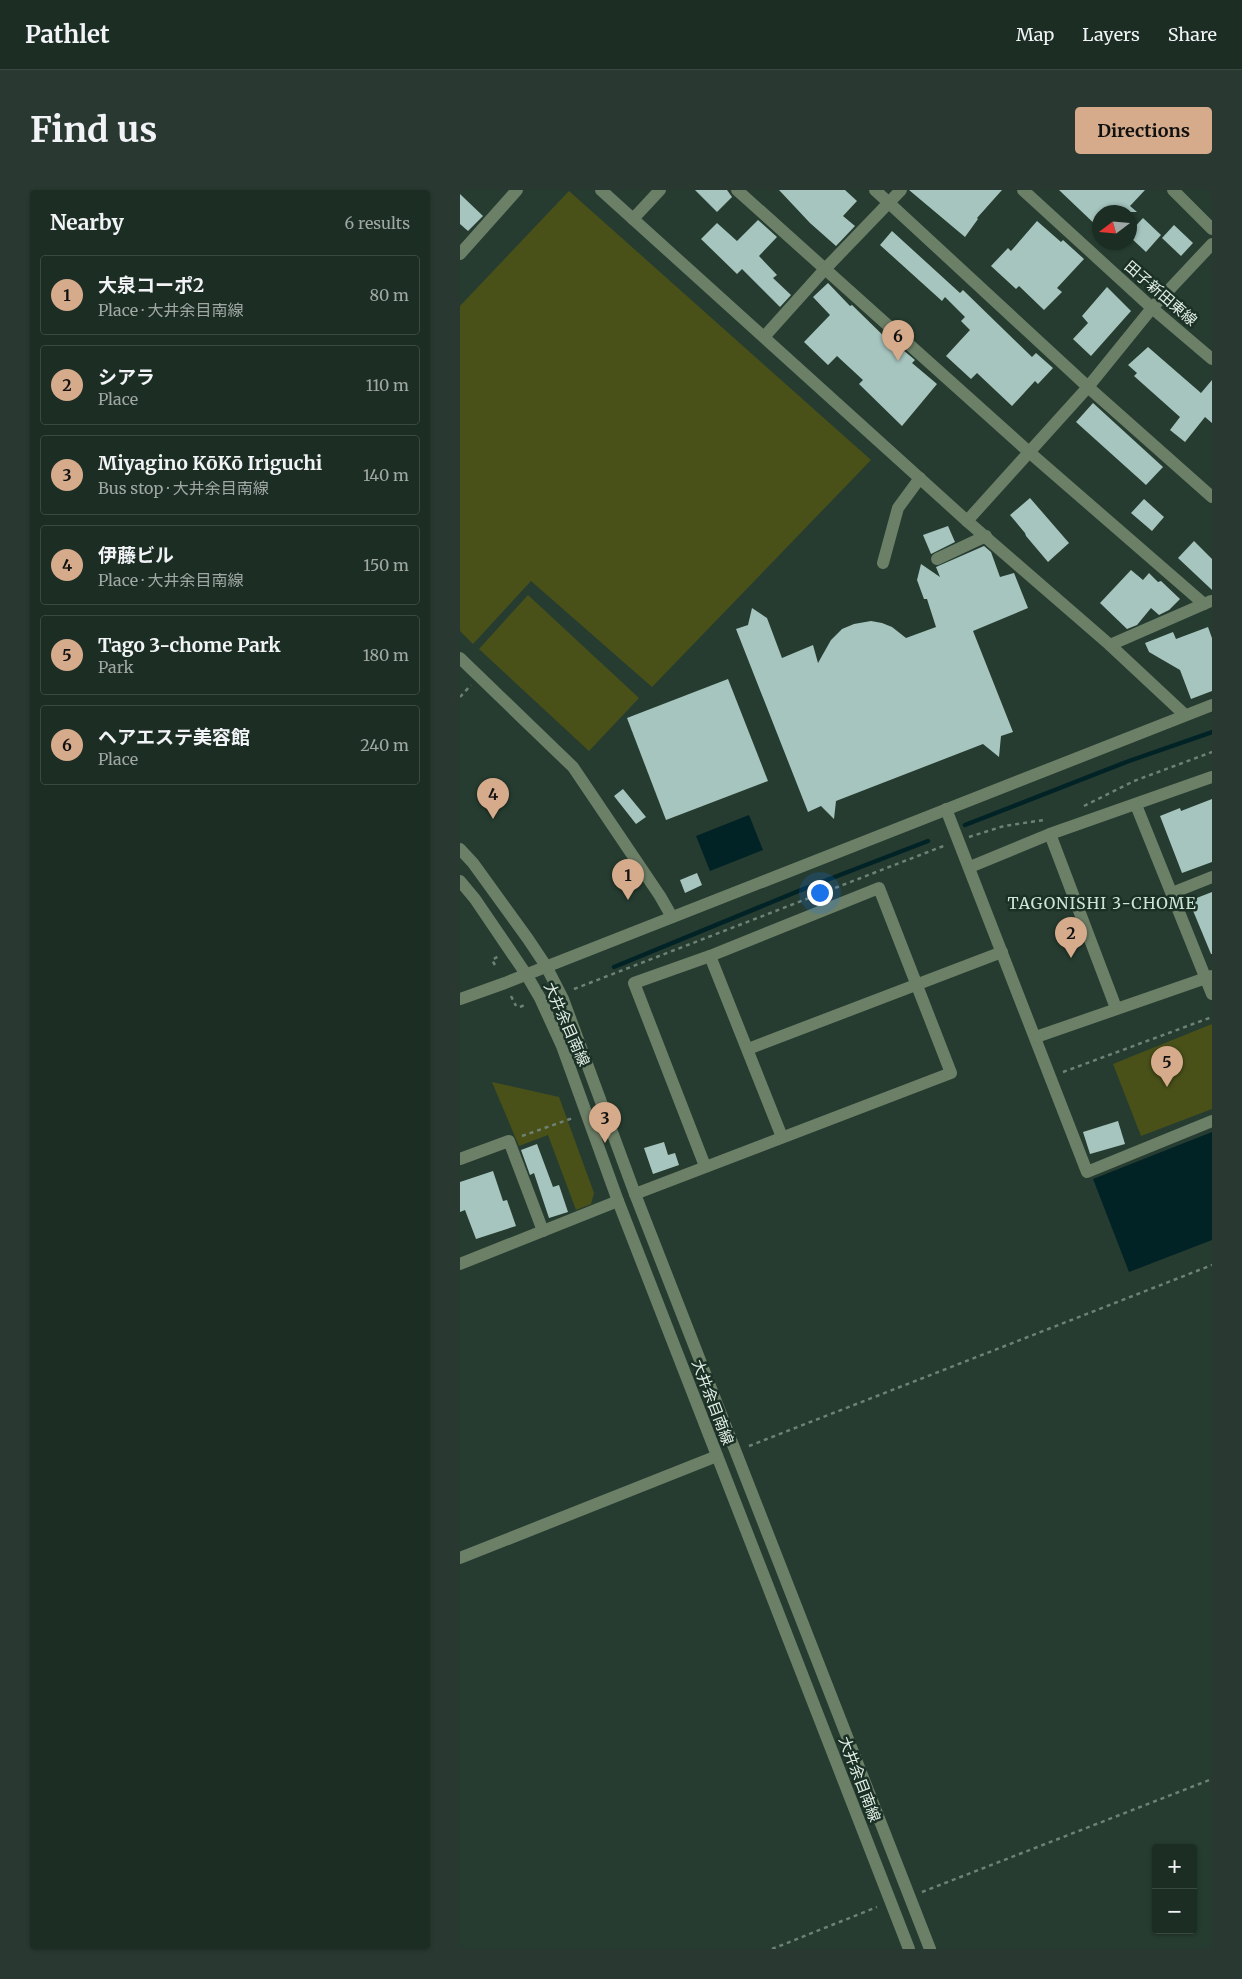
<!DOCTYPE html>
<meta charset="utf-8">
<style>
body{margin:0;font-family:Merriweather,"Noto Sans JP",serif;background:#293931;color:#f1f3f6}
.controls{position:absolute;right:15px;bottom:15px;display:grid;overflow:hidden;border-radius:5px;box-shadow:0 1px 4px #0004}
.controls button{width:45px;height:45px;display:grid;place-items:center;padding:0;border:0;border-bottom:1px solid #3a4941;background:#1c2d24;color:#f1f3f6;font:25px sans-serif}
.compass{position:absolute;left:632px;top:15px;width:45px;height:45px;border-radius:50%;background:#1c2d24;box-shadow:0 1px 4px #0004;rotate:254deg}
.you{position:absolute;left:359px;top:702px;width:18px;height:18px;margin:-12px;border:4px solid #fff;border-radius:50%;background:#1a73e8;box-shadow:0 0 0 8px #1a73e833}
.badge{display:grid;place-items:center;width:32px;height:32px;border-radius:50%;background:#d6ab8b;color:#111;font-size:16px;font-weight:700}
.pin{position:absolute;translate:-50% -41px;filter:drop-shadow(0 1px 2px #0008)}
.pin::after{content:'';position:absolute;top:26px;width:18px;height:15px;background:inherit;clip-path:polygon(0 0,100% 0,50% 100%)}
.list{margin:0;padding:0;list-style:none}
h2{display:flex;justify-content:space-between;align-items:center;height:65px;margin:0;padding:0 20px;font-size:21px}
h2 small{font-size:16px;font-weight:400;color:#a0a8a6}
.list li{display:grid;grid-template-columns:32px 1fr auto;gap:15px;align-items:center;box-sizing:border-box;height:80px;margin:0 10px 10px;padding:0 10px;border:1px solid #3a4941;border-radius:5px}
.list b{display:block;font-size:19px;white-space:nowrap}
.list p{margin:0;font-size:16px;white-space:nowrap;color:#a0a8a6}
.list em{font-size:16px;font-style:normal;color:#a0a8a6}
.map{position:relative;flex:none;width:752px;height:1759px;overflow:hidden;border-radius:5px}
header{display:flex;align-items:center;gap:30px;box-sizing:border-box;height:70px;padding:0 25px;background:#1c2d24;border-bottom:1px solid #3a4941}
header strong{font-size:24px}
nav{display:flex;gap:28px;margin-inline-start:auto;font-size:18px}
.intro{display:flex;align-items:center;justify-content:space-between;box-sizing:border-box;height:120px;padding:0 30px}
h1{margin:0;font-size:35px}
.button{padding:12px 22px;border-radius:5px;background:#d6ab8b;color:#111;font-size:18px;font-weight:700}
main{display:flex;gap:30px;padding:0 30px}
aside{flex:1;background:#1c2d24;border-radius:5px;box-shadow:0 1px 4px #0004}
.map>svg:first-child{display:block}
.green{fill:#495119}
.water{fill:#022326}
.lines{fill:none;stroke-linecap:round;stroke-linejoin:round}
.stream{stroke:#022326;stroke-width:4.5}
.building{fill:#a6c5bf}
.path{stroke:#6e8176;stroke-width:2.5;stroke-dasharray:4 4;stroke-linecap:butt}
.minor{stroke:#6c7f67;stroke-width:12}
.labels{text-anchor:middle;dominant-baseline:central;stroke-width:5;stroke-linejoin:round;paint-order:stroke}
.street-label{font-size:15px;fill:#e2efe7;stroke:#1c3126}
.neighbourhood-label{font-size:16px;letter-spacing:1px;fill:#cbe5d6;stroke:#1c3126}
</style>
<header>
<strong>Pathlet</strong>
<nav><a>Map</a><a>Layers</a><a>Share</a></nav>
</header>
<div class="intro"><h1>Find us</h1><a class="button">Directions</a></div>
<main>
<aside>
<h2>Nearby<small>6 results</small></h2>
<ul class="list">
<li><span class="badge">1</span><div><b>大泉コーポ2</b><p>Place · 大井余目南線</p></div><em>80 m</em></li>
<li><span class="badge">2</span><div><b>シアラ</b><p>Place</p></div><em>110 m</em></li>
<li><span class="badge">3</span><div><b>Miyagino KōKō Iriguchi</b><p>Bus stop · 大井余目南線</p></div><em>140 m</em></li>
<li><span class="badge">4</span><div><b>伊藤ビル</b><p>Place · 大井余目南線</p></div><em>150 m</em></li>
<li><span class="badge">5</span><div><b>Tago 3-chome Park</b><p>Park</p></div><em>180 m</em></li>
<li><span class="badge">6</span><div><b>ヘアエステ美容館</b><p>Place</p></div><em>240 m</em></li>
</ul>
</aside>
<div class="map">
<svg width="752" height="1759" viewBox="0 0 752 1759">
<rect width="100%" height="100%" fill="#263c30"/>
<g class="green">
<path d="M 109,1 L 411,270 L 192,497 L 71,391 L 13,454 L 0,441 L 0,116 Z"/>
<path d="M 68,405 L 179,508 L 129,561 L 19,459 Z"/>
<path d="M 752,834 L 752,919 L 681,946 L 653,874 Z"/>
<path d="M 32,892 L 99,907 L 134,1003 L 131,1014 L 116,1020 L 88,945 L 59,956 Z"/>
</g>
<g class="water">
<path d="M 289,625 L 303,660 L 250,681 L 236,646 Z"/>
<path d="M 752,942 L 752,1050 L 669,1082 L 633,989 Z"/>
</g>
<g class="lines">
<g class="stream">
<path d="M 505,635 L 669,571 L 752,542"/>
<path d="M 154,777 L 341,700 L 468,651"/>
</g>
</g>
<g class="building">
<path d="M 235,0 L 267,0 L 272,7 L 257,22 Z"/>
<path d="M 319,0 L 385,0 L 397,11 L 383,26 L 395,36 L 376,56 L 350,33 Z"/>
<path d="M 449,0 L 542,0 L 517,28 L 518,29 L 505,47 Z"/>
<path d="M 599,0 L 685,0 L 670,16 L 677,22 L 640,22 L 640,39 Z"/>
<path d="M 0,4 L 23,26 L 8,41 L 0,34 Z"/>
<path d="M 683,28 L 701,45 L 686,62 L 670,47 L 670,42 Z"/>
<path d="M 298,30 L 317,47 L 299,66 L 317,85 L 313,88 L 331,105 L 320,117 L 282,79 L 277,84 L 241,49 L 257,33 L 277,51 Z"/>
<path d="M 577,31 L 601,52 L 603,50 L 624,69 L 597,98 L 602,102 L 584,120 L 559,96 L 556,99 L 531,76 L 548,58 L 551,61 Z"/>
<path d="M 714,35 L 733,53 L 721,66 L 702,48 Z"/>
<path d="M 432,41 L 500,103 L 503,100 L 572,167 L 576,163 L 593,178 L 578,194 L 575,191 L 552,216 L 517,183 L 511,189 L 486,166 L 510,140 L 501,131 L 505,127 L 485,107 L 482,111 L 420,55 Z"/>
<path d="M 368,93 L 390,116 L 392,115 L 435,157 L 437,155 L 455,170 L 452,173 L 477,194 L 442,236 L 399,194 L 403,190 L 377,166 L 368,175 L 344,152 L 370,125 L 353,107 Z"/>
<path d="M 647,97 L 671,121 L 631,166 L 613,149 L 628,133 L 622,126 Z"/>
<path d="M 688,157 L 741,203 L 752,190 L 752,233 L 745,227 L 725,252 L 710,240 L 720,227 L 674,186 L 677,183 L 668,175 Z"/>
<path d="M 633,213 L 703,277 L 686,295 L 616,232 Z"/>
<path d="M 570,308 L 609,353 L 588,372 L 566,346 L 565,343 L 550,325 Z"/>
<path d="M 684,309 L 704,327 L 692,341 L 671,323 Z"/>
<path d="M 488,336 L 495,352 L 471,364 L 463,345 Z"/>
<path d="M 734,351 L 752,369 L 752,400 L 718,368 Z"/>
<path d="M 524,356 L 531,362 L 540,387 L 554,383 L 568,418 L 513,441 L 553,542 L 541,546 L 539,567 L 523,554 L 376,611 L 374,629 L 361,616 L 348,622 L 276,439 L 288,435 L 292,418 L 307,428 L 322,468 L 353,455 L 358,473 L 371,450 L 382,439 L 394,434 L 411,431 L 422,433 L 432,437 L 446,448 L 476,437 L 467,409 L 464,409 L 457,390 L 461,374 L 480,387 L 476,377 Z"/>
<path d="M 671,380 L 683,390 L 689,383 L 698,392 L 701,391 L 720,409 L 709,420 L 699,425 L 691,418 L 677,435 L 667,439 L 640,413 Z"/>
<path d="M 748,437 L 752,448 L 752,501 L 731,509 L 720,480 L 689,462 L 685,453 L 713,442 L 716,449 Z"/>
<path d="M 268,489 L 308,591 L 206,630 L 167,528 Z"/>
<path d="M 163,599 L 186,627 L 176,634 L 154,606 Z"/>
<path d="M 752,609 L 752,672 L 722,683 L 700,626 L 720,618 L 721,621 Z"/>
<path d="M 237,683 L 242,695 L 225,703 L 220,690 Z"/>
<path d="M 752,702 L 752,764 L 751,764 L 729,711 Z"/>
<path d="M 658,931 L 665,954 L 630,964 L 623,942 Z"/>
<path d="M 204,952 L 208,965 L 215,963 L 219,975 L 193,984 L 184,958 Z"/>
<path d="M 77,954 L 93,997 L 99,995 L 108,1022 L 89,1028 L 74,983 L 70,985 L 61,960 Z"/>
<path d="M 33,981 L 43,1011 L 47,1010 L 56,1036 L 16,1049 L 5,1020 L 0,1022 L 0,992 Z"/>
</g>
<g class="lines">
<g class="path">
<path d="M 0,507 L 11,495"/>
<path d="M 624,616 L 674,591 L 752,562"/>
<path d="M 509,647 L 544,636 L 584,630"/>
<path d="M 35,775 L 32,770 L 39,766"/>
<path d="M 114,799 L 486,655"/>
<path d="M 51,806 L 56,816"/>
<path d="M 60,817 L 67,814"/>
<path d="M 603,882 L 752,827"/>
<path d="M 62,946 L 113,928"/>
<path d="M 289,1256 L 752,1075"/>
<path d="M 462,1702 L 752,1589"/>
<path d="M 312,1759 L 417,1717"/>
</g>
<g class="minor">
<path d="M 141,0 L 507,331 L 650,455 L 725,525"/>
<path d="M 277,0 L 569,262 L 744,414"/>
<path d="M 415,0 L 628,197 L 752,307"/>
<path d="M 563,0 L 692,118 L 752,169"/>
<path d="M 713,0 L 752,39"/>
<path d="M 173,29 L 200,0"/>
<path d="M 0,64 L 57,0"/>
<path d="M 304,147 L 365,79 L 441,0"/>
<path d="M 507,331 L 628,197 L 692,118 L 752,54"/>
<path d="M 477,369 L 526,346"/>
<path d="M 423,373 L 438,318 L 460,288"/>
<path d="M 650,455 L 751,411"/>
<path d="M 0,468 L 113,577 L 200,706 L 212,727"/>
<path d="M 676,615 L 752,804"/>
<path d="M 486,619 L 627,982 L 752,931"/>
<path d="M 590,644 L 656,818"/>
<path d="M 0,659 L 13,673 L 68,749 L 86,776 L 103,809 L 175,1004 L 470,1759"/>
<path d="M 510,677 L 590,644 L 752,587"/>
<path d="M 0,691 L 15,709 L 66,784 L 80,808 L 102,856 L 158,1011 L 449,1759"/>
<path d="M 712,703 L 752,687"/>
<path d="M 250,766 L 322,947"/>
<path d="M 0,809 L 45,793 L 752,515"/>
<path d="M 576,847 L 752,786"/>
<path d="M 288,859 L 542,762"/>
<path d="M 0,969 L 49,951 L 83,1041"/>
<path d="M 175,1004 L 491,883 L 419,698 L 250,766 L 174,793 L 245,976"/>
<path d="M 0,1074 L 158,1011"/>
<path d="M 0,1368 L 257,1266"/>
</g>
</g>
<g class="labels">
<g class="street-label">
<text transform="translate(701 103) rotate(41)">田子新田東線</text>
<text transform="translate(107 834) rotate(66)">大井余目南線</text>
<text transform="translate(253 1212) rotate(69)">大井余目南線</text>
<text transform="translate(400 1589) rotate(69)">大井余目南線</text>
</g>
<g class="neighbourhood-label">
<text x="642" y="713">TAGONISHI 3-CHOME</text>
</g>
</g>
</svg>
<div class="controls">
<button>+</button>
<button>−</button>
</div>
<svg class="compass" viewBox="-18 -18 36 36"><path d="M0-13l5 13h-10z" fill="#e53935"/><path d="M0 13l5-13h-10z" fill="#a0a8a6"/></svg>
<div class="you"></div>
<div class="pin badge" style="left:168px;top:710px">1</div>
<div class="pin badge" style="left:611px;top:768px">2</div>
<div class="pin badge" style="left:145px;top:953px">3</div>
<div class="pin badge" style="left:33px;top:629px">4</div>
<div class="pin badge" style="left:707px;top:897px">5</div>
<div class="pin badge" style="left:438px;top:171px">6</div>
</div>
</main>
